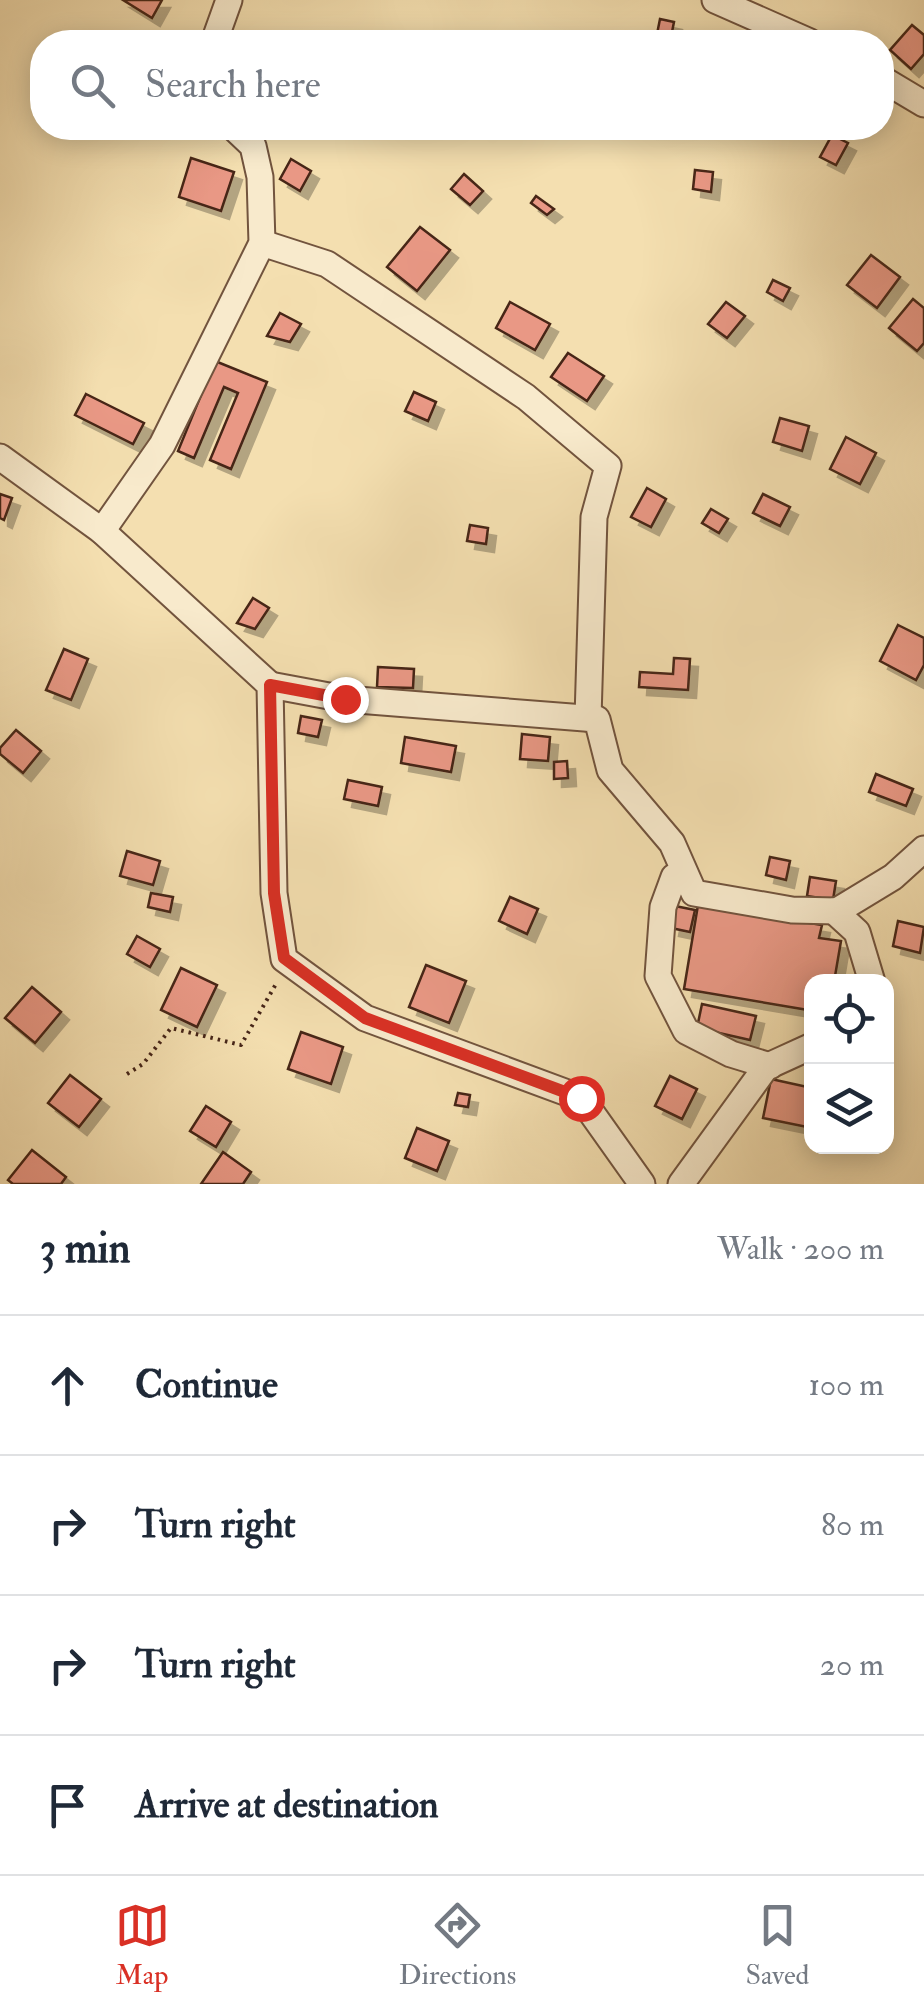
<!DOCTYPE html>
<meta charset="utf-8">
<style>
body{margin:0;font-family:"IM FELL Double Pica",serif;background:#f6f6f7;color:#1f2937}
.controls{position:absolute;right:30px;bottom:30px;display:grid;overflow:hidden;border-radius:20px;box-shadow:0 5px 25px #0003}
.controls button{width:90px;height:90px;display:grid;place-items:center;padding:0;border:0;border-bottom:2px solid #e0e1e3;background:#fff;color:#1f2937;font:50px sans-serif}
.stop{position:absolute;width:30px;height:30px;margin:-22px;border:8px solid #d93025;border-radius:50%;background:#fff}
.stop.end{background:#d93025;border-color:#fff;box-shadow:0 2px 10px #0008}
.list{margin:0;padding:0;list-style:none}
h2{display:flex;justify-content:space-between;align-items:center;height:130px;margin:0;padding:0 40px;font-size:42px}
h2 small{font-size:32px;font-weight:400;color:#747a83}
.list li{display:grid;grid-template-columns:65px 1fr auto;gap:30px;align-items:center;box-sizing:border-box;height:140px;padding:0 40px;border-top:2px solid #e0e1e3}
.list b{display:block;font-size:38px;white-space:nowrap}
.list em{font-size:32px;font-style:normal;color:#747a83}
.icon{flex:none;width:55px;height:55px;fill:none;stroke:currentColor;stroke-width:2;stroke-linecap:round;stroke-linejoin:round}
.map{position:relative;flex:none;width:924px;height:1184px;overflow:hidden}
.search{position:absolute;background:#fff;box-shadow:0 5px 25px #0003;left:30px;right:30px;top:30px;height:110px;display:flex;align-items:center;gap:25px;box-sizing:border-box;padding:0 35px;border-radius:40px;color:#747a83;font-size:38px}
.sheet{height:690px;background:#fff}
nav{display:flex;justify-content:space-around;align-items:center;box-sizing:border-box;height:140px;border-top:2px solid #e0e1e3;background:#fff;font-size:28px;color:#747a83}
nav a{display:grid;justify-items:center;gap:5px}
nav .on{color:#d93025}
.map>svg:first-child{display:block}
.building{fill:#e99885;stroke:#462518;stroke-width:2.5;filter:url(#shadow)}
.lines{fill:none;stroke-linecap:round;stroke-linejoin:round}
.minor-casing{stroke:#72543e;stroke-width:29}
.path{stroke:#462518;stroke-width:4;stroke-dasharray:2.5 5;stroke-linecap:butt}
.minor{stroke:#f8eacc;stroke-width:25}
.route{stroke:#d93025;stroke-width:12}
</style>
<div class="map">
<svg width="924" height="1184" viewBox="0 0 924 1184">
<defs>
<filter id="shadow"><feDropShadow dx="8" dy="8" stdDeviation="0" flood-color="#0004"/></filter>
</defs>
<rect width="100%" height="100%" fill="#f4dfb0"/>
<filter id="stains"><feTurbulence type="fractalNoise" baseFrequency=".002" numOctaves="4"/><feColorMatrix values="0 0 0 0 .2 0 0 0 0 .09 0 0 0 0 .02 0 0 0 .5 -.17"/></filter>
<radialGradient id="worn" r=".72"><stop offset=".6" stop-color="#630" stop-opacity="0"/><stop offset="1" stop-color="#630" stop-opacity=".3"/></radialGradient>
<g class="building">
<path d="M 123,0 L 162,0 L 152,18 Z"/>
<path d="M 660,19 L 674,22 L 671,37 L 657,34 Z"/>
<path d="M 912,25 L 924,35 L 924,54 L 911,69 L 890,50 Z"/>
<path d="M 832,135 L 848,143 L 836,165 L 820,157 Z"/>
<path d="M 191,158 L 234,172 L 221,211 L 179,197 Z"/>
<path d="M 291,159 L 311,171 L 300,191 L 280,179 Z"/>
<path d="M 695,170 L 713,172 L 711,192 L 693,189 Z"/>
<path d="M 464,174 L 483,191 L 470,205 L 451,189 Z"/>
<path d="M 536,196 L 554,209 L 547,215 L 531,203 Z"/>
<path d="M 420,227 L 450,250 L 417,291 L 387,267 Z"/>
<path d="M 871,255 L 900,277 L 877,308 L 847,285 Z"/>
<path d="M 773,280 L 790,288 L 783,301 L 767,292 Z"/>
<path d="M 913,299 L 924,308 L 924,343 L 917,351 L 889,328 Z"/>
<path d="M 510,302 L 550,324 L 535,350 L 496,328 Z"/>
<path d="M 726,302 L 745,316 L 727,338 L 708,324 Z"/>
<path d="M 280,313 L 301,324 L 290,342 L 267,336 Z"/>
<path d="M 568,353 L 604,376 L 587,401 L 551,377 Z"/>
<path d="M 215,361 L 267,382 L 231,469 L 210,460 L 238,393 L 224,387 L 194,458 L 178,451 Z"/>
<path d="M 414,392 L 436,402 L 428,421 L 405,411 Z"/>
<path d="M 86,394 L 144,423 L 133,444 L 75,415 Z"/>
<path d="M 780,418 L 809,426 L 802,451 L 773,442 Z"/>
<path d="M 846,437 L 876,453 L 860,484 L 830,469 Z"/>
<path d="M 647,488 L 666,499 L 651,527 L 631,517 Z"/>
<path d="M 0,494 L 12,498 L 4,520 L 0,518 Z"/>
<path d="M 763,494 L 790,507 L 780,526 L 753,513 Z"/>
<path d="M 711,509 L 728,519 L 719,533 L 702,523 Z"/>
<path d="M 470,525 L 488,528 L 486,544 L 467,541 Z"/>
<path d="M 253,598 L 269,608 L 255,629 L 237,623 Z"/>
<path d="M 898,625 L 924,638 L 924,665 L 916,680 L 880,661 Z"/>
<path d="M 64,649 L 88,659 L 71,700 L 46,690 Z"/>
<path d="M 674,658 L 690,659 L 688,690 L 639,687 L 640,672 L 673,674 Z"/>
<path d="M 378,667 L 414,669 L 413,688 L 377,687 Z"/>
<path d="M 301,716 L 322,720 L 318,737 L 298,733 Z"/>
<path d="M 16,730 L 41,751 L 23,773 L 0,754 L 0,748 Z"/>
<path d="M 522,734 L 550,737 L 548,761 L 520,759 Z"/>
<path d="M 405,737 L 456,746 L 451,772 L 401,763 Z"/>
<path d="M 567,761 L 568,778 L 554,779 L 554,762 Z"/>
<path d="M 876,774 L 913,789 L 906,806 L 869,792 Z"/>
<path d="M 348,780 L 382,787 L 378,806 L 344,799 Z"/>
<path d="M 127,851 L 160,861 L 153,885 L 120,876 Z"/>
<path d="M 770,857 L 790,861 L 786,880 L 766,875 Z"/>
<path d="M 810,877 L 836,881 L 833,900 L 807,896 Z"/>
<path d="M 151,893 L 173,897 L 170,912 L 148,907 Z"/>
<path d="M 510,897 L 538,909 L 527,934 L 499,921 Z"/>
<path d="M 698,905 L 822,925 L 819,938 L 841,941 L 834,982 L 812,982 L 808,1010 L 684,989 Z"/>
<path d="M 675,906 L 695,910 L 690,932 L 671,928 Z"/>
<path d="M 898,921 L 924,927 L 920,953 L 893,946 Z"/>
<path d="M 137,936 L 160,949 L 150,967 L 127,954 Z"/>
<path d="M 426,965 L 466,981 L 449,1023 L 409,1007 Z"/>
<path d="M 181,968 L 217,985 L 197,1027 L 161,1010 Z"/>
<path d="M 32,987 L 61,1012 L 35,1043 L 5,1018 Z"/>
<path d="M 702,1004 L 756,1016 L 750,1040 L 697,1028 Z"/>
<path d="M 301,1032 L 343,1047 L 331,1084 L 288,1069 Z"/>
<path d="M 70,1075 L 101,1099 L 79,1127 L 48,1103 Z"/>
<path d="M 670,1076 L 697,1089 L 682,1119 L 655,1106 Z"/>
<path d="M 771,1079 L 812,1088 L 812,1128 L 763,1118 Z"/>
<path d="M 458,1093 L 470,1095 L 468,1107 L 455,1105 Z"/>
<path d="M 206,1106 L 231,1122 L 216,1147 L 190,1131 Z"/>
<path d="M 417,1128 L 449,1141 L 437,1171 L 405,1158 Z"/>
<path d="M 32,1150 L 66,1177 L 61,1184 L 13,1184 L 8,1180 Z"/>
<path d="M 223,1152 L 251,1172 L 243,1184 L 201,1184 Z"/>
</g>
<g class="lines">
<g class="minor-casing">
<g id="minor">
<path d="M 715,0 L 810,42"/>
<path d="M 214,42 L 229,0"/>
<path d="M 882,79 L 924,104"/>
<path d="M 262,243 L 327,264 L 526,397 L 608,466 L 594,517 L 588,718"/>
<path d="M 0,457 L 102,531 L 270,685 L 274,893 L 284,959 L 365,1018 L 581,1098 L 642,1184"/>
<path d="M 102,531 L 162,445 L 262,243 L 260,177 L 253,146 L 234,128"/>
<path d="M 270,685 L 345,699 L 597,719 L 610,770 L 672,843 L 694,893 L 792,910 L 837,911 L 893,877 L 924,849"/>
<path d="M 685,874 L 674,877 L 663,907 L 658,976 L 686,1031 L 731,1054 L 770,1066"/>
<path d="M 834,911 L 857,932 L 872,982"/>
<path d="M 681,1184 L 766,1067 L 812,1046"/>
</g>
</g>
<path class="path" d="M 127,1074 L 143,1064 L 171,1028 L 241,1045 L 276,984"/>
<use href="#minor" class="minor"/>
</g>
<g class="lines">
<path class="route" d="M 345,699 L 270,685 L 274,893 L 284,958 L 365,1018 L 581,1098"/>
</g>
<rect width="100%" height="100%" filter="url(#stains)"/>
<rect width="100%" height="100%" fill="url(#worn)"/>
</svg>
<div class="controls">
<button><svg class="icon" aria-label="locate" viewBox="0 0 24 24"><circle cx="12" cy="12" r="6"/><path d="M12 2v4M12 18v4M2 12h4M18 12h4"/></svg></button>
<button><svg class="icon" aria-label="layers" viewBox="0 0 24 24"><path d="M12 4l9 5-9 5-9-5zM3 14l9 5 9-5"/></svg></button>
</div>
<div class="stop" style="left:581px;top:1098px"></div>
<div class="stop end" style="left:345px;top:699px"></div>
<div class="search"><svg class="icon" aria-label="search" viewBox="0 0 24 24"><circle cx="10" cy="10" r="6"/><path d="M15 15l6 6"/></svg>Search here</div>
</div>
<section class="sheet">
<h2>3 min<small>Walk · 200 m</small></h2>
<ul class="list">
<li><svg class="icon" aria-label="ahead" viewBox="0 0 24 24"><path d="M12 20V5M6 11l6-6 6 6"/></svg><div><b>Continue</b></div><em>100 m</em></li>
<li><svg class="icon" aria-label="right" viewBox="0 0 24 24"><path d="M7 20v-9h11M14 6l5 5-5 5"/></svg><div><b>Turn right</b></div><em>80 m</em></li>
<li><svg class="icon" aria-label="right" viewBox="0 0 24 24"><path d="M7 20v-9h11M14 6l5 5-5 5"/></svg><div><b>Turn right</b></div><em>20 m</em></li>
<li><svg class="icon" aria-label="arrive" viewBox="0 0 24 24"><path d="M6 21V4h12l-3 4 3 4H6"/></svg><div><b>Arrive at destination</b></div></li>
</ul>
</section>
<nav>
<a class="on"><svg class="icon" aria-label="map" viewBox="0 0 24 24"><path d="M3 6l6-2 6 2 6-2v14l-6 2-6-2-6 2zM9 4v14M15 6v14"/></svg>Map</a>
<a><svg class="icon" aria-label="directions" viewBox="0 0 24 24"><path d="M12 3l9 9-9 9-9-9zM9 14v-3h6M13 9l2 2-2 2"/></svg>Directions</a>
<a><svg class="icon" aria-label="saved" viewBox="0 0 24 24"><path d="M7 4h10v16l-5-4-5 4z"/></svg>Saved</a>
</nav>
